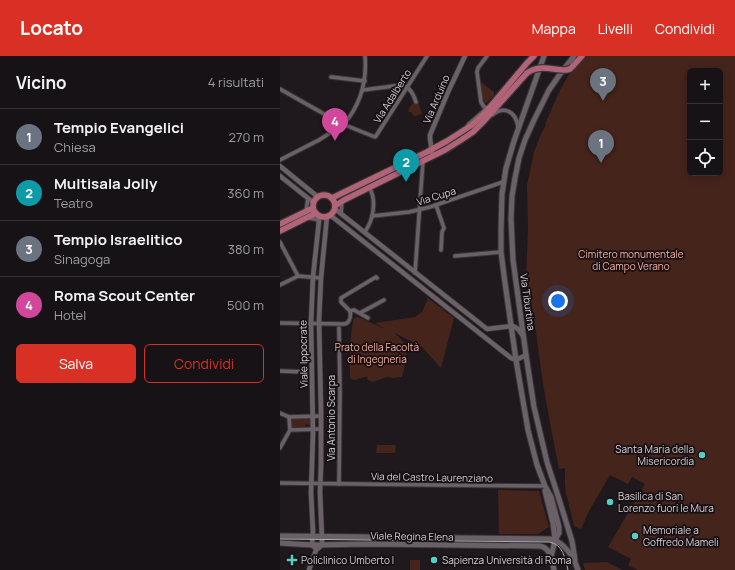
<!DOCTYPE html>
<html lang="it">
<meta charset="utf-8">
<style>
body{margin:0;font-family:Manrope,sans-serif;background:#201b1f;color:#f1f3f6}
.controls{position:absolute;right:12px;top:12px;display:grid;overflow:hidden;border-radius:6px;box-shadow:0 2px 10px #0003}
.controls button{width:36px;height:36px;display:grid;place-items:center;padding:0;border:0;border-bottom:1px solid #363235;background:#171216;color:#f1f3f6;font:20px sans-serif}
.you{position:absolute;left:278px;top:245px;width:14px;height:14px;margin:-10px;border:3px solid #fff;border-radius:50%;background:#1a73e8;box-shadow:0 0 0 6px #1a73e833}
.badge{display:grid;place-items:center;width:26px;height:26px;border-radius:50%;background:#d93025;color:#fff;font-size:13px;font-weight:700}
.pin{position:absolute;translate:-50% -33px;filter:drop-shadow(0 1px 2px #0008)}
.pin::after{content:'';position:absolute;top:21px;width:14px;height:12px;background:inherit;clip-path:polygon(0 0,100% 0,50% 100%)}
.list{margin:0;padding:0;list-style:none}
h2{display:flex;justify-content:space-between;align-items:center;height:52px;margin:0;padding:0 16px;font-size:17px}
h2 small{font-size:13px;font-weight:400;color:#9e9ea1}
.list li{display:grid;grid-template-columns:26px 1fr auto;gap:12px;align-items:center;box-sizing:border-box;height:56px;padding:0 16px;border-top:1px solid #363235}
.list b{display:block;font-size:15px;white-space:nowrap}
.list p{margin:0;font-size:13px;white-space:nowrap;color:#9e9ea1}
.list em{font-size:13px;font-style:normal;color:#9e9ea1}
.actions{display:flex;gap:8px;padding:12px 16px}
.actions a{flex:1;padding:9px 0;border:1px solid #d93025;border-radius:6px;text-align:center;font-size:14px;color:#d93025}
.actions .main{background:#d93025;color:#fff}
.icon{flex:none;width:22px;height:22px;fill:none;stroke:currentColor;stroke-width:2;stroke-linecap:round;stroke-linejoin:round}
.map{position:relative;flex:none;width:455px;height:514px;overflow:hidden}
header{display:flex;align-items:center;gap:24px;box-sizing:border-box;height:56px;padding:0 20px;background:#d93025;color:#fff}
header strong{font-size:19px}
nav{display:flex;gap:22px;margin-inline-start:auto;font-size:14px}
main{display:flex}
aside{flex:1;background:#171216}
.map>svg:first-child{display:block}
.green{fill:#45241b;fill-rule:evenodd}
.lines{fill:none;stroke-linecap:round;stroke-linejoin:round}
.minor-casing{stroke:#3a3538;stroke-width:5.5}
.tertiary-casing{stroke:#3a3538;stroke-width:6}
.secondary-casing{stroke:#3a3538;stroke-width:7}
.primary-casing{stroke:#3a3538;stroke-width:8}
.minor{stroke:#696167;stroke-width:3.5}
.tertiary{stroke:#696167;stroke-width:4.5}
.secondary{stroke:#696167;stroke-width:5}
.primary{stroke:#b16378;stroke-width:5.5}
.tram{stroke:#afaaae;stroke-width:1}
.primary-bridge-casing{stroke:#3a3538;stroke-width:8;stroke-linecap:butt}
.primary-bridge{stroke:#b16378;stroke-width:5.5}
.poi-dot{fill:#57cec2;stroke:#160f14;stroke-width:1.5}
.labels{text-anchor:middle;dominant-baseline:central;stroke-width:3.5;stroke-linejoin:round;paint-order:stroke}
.street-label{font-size:10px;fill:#d5d0d4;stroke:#160f14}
.park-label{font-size:10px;fill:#fbb09a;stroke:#160f14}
.poi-label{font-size:10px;fill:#d5d0d4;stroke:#160f14;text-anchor:start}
</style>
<header>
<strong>Locato</strong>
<nav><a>Mappa</a><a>Livelli</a><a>Condividi</a></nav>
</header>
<main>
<aside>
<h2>Vicino<small>4 risultati</small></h2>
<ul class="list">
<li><span class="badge" style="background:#6b7280">1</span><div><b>Tempio Evangelici</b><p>Chiesa</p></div><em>270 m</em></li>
<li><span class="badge" style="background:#0f9aa8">2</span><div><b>Multisala Jolly</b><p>Teatro</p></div><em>360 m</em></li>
<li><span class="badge" style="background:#6b7280">3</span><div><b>Tempio Israelitico</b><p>Sinagoga</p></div><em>380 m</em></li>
<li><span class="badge" style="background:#d1479c">4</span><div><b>Roma Scout Center</b><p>Hotel</p></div><em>500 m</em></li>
</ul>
<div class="actions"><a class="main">Salva</a><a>Condividi</a></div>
</aside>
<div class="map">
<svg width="455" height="514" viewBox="0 0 455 514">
<rect width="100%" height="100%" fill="#1f181d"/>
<g class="green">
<path d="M 306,0 L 455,0 L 455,514 L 358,514 L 348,509 L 351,503 L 328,491 L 365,428 L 352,421 L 348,428 L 330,419 L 309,455 L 301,473 L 294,470 L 286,437 L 285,428 L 285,412 L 279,413 L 270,367 L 263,328 L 254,262 L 246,222 L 248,173 L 247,129 L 254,96 L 260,80 L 266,69 L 265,68 L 280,34 L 288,20 ZM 410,15 L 440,15 L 440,117 L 410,117 Z"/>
<path d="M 200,26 L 201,26 L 214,36 L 214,40 L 206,47 L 203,46 Z"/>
<path d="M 138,45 L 142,58 L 135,60 L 133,59 L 131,56 L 128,56 C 130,49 132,47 138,45 Z"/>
<path d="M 148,242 L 174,262 L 161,312 L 142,291 L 115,277 C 118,281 123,285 126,289 C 128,294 124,316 122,321 L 113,322 L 107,321 L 93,326 L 88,324 L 87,321 C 80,320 76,327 70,322 C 70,304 69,280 74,262 L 78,261 L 105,273 L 95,267 L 135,261 L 142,256 Z"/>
<path d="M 12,363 L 29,363 L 31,364 L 31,369 L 28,369 L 28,368 L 26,368 L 25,371 L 12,371 Z"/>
<path d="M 97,389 L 116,389 L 115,397 L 96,397 Z"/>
<path d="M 218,434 L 259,435 L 269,471 L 258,478 L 219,478 Z"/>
<rect x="130" y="504" width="10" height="10"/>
<path d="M 327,506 L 342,514 L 305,514 L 303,507 Z"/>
</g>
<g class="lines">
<g class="minor-casing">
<g id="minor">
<path d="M 207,0 L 198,12 L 197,16 L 201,46 L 204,51 L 209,52"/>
<path d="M 51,21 L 85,25"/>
<path d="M 0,33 L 60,67 L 95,81 L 96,80 L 147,0"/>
<path d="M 83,34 L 122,29 C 131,32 133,38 136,46"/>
<path d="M 212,59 C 225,49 236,56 238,71"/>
<path d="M 188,70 L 188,69 L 190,67 L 206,53"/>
<path d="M 0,104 L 39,84 L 64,68 C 80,49 87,25 85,0"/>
<path d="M 156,149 L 164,172 L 162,176 L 161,194"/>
<path d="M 26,155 L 28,142"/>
<path d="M 61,158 L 62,145"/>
<path d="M 92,160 L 129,156 L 150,151 L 223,126"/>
<path d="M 27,162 L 35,163 L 39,165"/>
<path d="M 86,174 C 93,164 96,146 91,135"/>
<path d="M 0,186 L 18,220"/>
<path d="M 175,200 L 221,196"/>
<path d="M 135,217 L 143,104"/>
<path d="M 0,229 L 18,220 L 41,222"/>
<path d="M 70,255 L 74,254 L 88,262"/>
<path d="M 80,257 L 104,244"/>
<path d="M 0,267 L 65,268 C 70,266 71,260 70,255 L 61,246 L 61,242 L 96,221 L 97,222"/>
<path d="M 0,315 L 26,316"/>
<path d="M 0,357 L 9,361 L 41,360"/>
<path d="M 10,374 L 41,373"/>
<path d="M 0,392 L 10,374 L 9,361"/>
<path d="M 0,427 L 157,429 L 265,430"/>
<path d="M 59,428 L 60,338 L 59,272"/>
</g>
</g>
<g class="tertiary-casing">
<g id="tertiary">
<path d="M 152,97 L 150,82 L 150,79 L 168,36 L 185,0"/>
<path d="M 0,110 L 38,141"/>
<path d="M 0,120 L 34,147"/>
<path d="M 55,153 L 207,273 L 233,270 L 238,273 L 243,280"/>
<path d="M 50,159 L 231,302 L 236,304 L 246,299"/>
<path d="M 34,491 L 32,489 L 33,475 L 31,437 L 33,378 L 31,267 L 33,221 L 39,165 L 38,159"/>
<path d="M 29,514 L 36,494 L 42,489 L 42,483 L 40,436 L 41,409 L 41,356 L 39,264 L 41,222 L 47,160"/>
</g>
</g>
<g class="secondary-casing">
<g id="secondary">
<path d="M 264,0 L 234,85 L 226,112 L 222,138 L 221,175 L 221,196 L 225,227 L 236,304 L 248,374 L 257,409 L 265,430 L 271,441 L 279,471 L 279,477 L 275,484 L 271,501"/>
<path d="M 294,0 L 278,21 L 269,34 L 254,64 L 245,84 L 239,102 L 235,122 L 232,140 L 231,163 L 233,204 L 246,299 L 254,351 L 267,406 L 278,440 L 292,485 L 295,504"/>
<path d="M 265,435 L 273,467 L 275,483"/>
<path d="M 0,480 L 270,483 C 284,485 294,502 298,514"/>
<path d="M 0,487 L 32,489 L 93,488 L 260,490 C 271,492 272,505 274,514"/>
</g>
</g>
<g class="primary-casing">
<g id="primary">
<path d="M 293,10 L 302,0"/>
<circle cx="44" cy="150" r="11"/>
<path d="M 52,142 L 147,96 L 167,85 L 192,69 L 204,58 L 247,7 L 254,0"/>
<path d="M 55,150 L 64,144 L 165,94 L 181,84 L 193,76 L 204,65 L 247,17"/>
<path d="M 0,168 L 33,152"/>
<path d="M 0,175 L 36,157"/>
</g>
</g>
<use href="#minor" class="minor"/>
<use href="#tertiary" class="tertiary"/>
<use href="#secondary" class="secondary"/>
<use href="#primary" class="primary"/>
<path class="tram" d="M 0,483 L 269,486 C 283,488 285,502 288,514"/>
<g class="primary-bridge-casing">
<path id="primary-bridge" d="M 247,17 C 259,8 272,14 286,14 L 290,13 L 293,10"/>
</g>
<use href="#primary-bridge" class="primary-bridge"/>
</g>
<g class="poi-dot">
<circle cx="422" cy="399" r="4"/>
<circle cx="330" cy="446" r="4"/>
<circle cx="355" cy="480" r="4"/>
<path d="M10 498h4v4h4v4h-4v4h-4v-4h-4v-4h4z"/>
<circle cx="154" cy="504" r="4"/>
</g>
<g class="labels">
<g class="street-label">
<text transform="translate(112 40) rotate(-58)">Via Adalberto</text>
<text transform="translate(156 43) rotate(-67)">Via Arduino</text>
<text transform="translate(156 140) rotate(-17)">Via Cupa</text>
<text transform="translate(248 246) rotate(82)">Via Tiburtina</text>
<text transform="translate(23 298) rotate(-91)">Viale Ippocrate</text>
<text transform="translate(51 362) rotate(-90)">Via Antonio Scarpa</text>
<text transform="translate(152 421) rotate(1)">Via del Castro Laurenziano</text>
<text transform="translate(132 480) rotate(1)">Viale Regina Elena</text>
</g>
<g class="park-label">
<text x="351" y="198">Cimitero monumentale<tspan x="351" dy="12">di Campo Verano</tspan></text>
<text x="97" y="291">Prato della Facoltà<tspan x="97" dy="12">di Ingegneria</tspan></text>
</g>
<g class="poi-label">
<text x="414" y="393" text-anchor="end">Santa Maria della<tspan x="414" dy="12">Misericordia</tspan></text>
<text x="338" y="440">Basilica di San<tspan x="338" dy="12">Lorenzo fuori le Mura</tspan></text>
<text x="363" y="474">Memoriale a<tspan x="363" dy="12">Goffredo Mameli</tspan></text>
<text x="21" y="504">Policlinico Umberto I</text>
<text x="162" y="504">Sapienza Università di Roma</text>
</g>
</g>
</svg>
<div class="controls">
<button>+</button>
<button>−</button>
<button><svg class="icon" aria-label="locate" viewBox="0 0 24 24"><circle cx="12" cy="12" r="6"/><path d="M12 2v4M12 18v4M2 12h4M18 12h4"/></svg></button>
</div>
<div class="you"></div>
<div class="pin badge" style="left:321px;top:107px;background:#6b7280">1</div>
<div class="pin badge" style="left:126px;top:126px;background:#0f9aa8">2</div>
<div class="pin badge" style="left:323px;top:45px;background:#6b7280">3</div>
<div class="pin badge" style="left:55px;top:85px;background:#d1479c">4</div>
</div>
</main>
